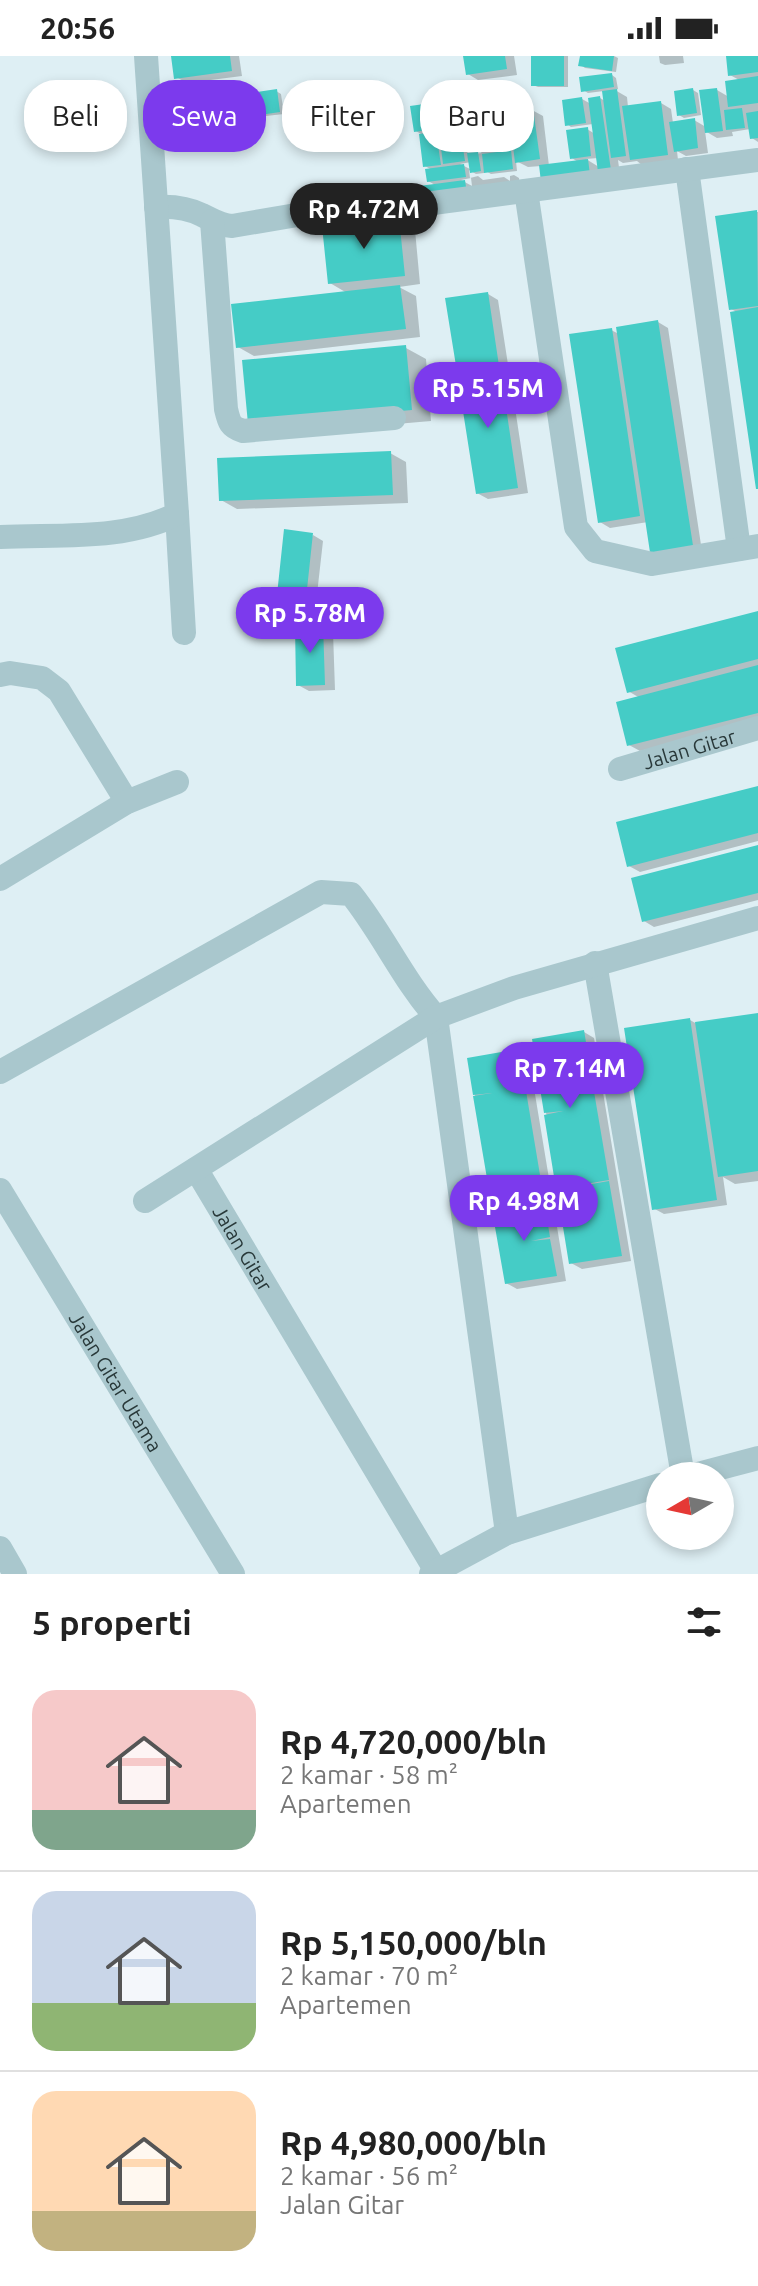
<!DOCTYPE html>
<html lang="id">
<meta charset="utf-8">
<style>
body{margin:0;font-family:Ubuntu,sans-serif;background:#f6f6f6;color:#222;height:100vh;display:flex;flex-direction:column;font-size:30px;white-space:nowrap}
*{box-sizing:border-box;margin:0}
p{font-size:26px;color:#767676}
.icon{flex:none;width:44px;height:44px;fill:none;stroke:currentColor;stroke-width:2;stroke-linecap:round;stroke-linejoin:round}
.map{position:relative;height:1518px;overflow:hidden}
.sheet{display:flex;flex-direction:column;background:#fff;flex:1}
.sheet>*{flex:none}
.hud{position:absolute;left:24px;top:24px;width:710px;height:72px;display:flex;gap:16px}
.needle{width:52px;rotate:261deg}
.fabs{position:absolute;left:646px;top:1406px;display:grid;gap:16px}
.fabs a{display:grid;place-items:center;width:88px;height:88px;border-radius:50%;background:#fff;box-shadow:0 4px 12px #0003;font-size:40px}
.price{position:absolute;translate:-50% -68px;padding:0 18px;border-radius:28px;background:#7c3aed;color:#fff;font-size:26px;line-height:52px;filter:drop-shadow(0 2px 4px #0008)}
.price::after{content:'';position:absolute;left:50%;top:48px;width:24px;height:18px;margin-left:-12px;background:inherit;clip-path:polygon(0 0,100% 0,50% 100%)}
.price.current{background:#222;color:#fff}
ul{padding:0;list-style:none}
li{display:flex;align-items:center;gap:24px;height:200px;padding:0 32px}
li+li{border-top:2px solid #e0e0e0}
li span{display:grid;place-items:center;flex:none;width:224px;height:160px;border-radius:24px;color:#555}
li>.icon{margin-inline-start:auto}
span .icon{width:96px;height:96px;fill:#fffc;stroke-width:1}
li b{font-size:34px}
h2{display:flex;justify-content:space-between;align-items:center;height:96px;padding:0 32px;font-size:34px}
.pill{padding:0 28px;border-radius:32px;background:#fff;box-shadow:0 4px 12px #0003;font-size:28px;line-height:72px}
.pill.current{background:#7c3aed;color:#fff}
.status{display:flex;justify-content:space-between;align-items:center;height:56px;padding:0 40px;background:#fff;direction:ltr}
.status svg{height:22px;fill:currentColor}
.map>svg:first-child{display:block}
</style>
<div class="status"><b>20:56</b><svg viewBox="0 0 49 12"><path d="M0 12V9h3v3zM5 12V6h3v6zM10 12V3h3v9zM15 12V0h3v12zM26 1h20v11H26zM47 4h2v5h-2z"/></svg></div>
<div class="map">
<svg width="758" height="1518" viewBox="0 0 758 1518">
<rect width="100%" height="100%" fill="#deeff4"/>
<path fill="#0003" fill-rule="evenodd" d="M173,0H239L242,20L187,27L176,21Z
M465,0H514L517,19L478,24L468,18Z
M533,0H568V31H538L533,29Z
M582,0H614L618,2L616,16L585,12L581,9Z
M659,0H683L684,7L665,9L660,7Z
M728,0H758V86L752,82L750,73L732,76L733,80L717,82L705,75L708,97L686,100L677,95L678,104L642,109L637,105L623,107L618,104L620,119L600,124L541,110L528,111L516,105L517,115L491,118L484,114V117L476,118L469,114L470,122L478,120L483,124L504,121L510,125V120L514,119L519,122L520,133L437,130L428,125L432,114L425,110L421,78L416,75L452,46L463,52L464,60L502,54L511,59L532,54L543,60L549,110L578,106L572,102L587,73L595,78L593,68L571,71L567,68L582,43L591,48L600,42L605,45L604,35L588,37L583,34L612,19L616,22L618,33L615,34L627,41L628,51L661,47L671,53L673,67L694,64L706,71L717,34L729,41L741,25L730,19ZM470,75L472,91L482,97L468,99L464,76ZM598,102L599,111L586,103ZM471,106L472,114L460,108ZM471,122L472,130L461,124Z
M693,34L698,37L701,59L684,62L679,59Z
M276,35L281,38L284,58L266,60L262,58Z
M757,156H758V430L737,256L731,253Z
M399,165L415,174L420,228L399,231L416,240L420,281L254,300L238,291L347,237L330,227Z
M488,238L498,244L509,315L504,316L510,319L528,437L488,443L477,437L448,244Z
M658,266L668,272L703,502L648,466L610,472L600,466L611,274L619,278Z
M406,292L426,303L431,365L270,379Z
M390,397L406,406L408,447L237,453L221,444Z
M313,479L323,485L315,556L288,553L278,547Z
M758,557V665L640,695L629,689L640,642L628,635Z
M323,570L333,576L335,634L309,635L298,629Z
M758,732V785L640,816L629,810Z
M758,791V844L654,871L644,865Z
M758,959V1125L735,1128L723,1121L727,1149L664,1158L653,1152L690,964L697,968Z
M584,976L594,982L631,1205L582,1213L571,1207L534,984Z
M519,996L529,1002L566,1225L517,1233L506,1227L469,1004Z"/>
<path fill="#45ccc6" d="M171,0H230L232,15L174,23Z
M463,0H505L507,13L466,19Z
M531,0H564V30H531Z
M580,0H614L612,15L578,10Z
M726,0H758V16L728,20Z
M612,17L614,31L581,36L579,21Z
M758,20V47L728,51L725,25Z
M693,32L697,57L677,60L674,35Z
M717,32L723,75L705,77L699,34Z
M277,33L280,56L260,59L257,36Z
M617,33L626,100L611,102L602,35Z
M600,40L611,114L598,116L588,42Z
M582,41L586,67L565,70L562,44Z
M453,44L456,70L414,76L410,50Z
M661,45L668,99L630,104L622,50Z
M502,52L507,88L470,93L465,58Z
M533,52L540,103L515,107L509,55Z
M742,52L745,72L726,74L724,54Z
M758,55V82L750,83L746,57Z
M695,62L698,92L674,96L669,66Z
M588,71L591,100L570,103L566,74Z
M460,73L465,105L443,108L439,76Z
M436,76L441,109L423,111L419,78Z
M511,94L513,113L484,117L482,98Z
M478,96L481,115L470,117L467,97Z
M588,103L590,119L541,126L539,109Z
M464,108L466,121L427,126L425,113Z
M465,124L467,138L421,144L419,130Z
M757,154L758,250L729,254L715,160Z
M399,162L405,220L328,228L322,170Z
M400,229L406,273L236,292L231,248Z
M488,236L499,310L457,316L445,242Z
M758,251V433H756L730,256Z
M658,264L694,496L651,503L616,271Z
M612,272L640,460L598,467L569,278Z
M406,289L412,354L248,368L242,304Z
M500,311L518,432L476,438L457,317Z
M391,395L393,439L219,445L217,402Z
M284,473L313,477L305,552L276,548Z
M758,555V603L627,637L615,592Z
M323,568L325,629L296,630L295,569Z
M758,609V657L627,690L616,646Z
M758,730V777L627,811L616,766Z
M758,789V837L642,866L631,822Z
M758,957V1115L718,1121L695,966Z
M690,962L717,1144L652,1154L624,972Z
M584,974L590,1011L571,1014L590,1012L609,1124L556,1133L544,1059L563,1055L544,1057L532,983Z
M519,993L544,1143L492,1152L473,1040L492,1037L473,1039L467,1002Z
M609,1125L622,1200L569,1208L557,1134Z
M544,1145L550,1181L531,1185L550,1183L557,1220L505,1228L492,1154Z"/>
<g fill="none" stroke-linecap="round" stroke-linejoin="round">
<g stroke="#a9c7cd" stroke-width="24">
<path d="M687,113L739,493"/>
<path d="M526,135L576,471L595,495L652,508L758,490"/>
<path d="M433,147L758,104"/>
<path d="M156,151C172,150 188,152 202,159C213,164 219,169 232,170L391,143"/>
<path d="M212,165L226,353C229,366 230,371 243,375L394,362"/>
<path d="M177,458L184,577"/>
<path d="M0,481C59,478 124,485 177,458L146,0"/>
<path d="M0,619L10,617L42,622L59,635L127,746"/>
<path id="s1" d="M620,713L758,672"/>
<path d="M0,823L127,746L177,726"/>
<path d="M595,907L683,1420"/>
<path d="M0,1016L321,836L351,838C383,878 403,924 436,961L507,1477"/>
<path id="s2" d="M196,1113L436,1515"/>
<path id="s3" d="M0,1134L233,1518"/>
<path d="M145,1145L436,961L514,932L758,862"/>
<path d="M690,1420L758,1402"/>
<path d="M0,1492L15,1518"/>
<path d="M431,1518L507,1477L660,1429"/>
</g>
</g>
<g text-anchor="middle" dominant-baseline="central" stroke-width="7" stroke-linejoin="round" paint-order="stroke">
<g font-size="20" fill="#29393a" stroke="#ebf7fb">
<text stroke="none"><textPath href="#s1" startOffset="72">Jalan Gitar</textPath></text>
<text stroke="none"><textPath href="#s2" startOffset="92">Jalan Gitar</textPath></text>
<text stroke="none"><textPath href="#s3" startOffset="224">Jalan Gitar Utama</textPath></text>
</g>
</g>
</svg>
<div class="fabs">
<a><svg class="needle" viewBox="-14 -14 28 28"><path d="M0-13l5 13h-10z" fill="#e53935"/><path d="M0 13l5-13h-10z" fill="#767676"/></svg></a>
</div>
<b class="price current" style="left:364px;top:195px">Rp 4.72M</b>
<b class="price" style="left:488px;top:374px">Rp 5.15M</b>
<b class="price" style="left:310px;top:599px">Rp 5.78M</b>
<b class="price" style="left:570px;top:1054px">Rp 7.14M</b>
<b class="price" style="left:524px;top:1187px">Rp 4.98M</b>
<div class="hud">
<a class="pill">Beli</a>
<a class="pill current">Sewa</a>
<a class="pill">Filter</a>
<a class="pill">Baru</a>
</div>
</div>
<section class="sheet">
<h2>5 properti<svg class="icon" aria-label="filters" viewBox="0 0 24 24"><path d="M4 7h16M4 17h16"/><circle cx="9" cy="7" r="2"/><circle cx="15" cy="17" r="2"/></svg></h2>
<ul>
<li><span style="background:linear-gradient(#f6c9c9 75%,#7fa58c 0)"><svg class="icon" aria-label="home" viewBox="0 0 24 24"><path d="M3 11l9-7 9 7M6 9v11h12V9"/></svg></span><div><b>Rp 4,720,000/bln</b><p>2 kamar · 58 m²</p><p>Apartemen</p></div></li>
<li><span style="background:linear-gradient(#c9d6e8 70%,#8fb573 0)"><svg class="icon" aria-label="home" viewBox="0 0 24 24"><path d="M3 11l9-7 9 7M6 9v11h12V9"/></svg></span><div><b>Rp 5,150,000/bln</b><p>2 kamar · 70 m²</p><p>Apartemen</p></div></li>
<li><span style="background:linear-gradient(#ffd9b3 75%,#c2b280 0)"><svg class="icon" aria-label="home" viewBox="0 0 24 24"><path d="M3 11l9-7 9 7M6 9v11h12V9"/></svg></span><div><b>Rp 4,980,000/bln</b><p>2 kamar · 56 m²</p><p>Jalan Gitar</p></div></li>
</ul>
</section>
